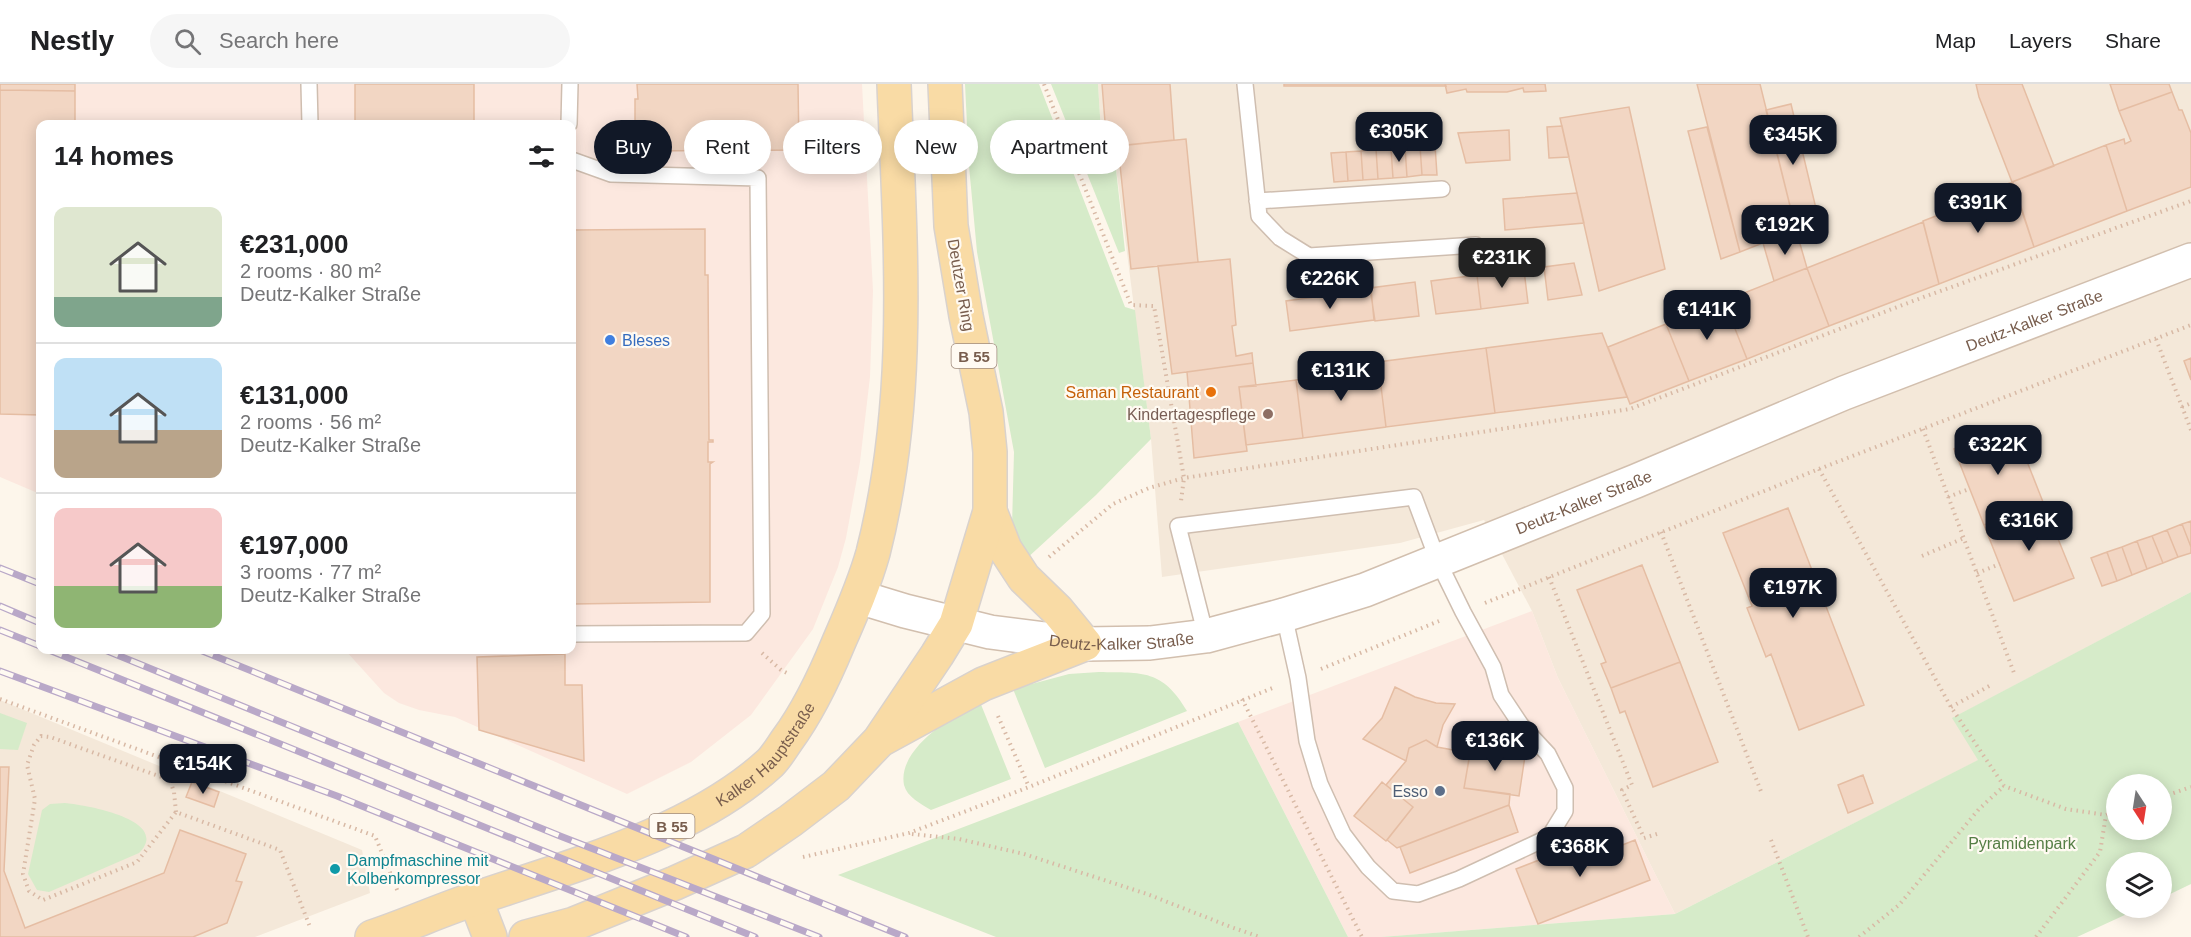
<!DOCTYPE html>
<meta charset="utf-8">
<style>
body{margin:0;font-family:Helvetica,sans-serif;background:#f6f6f6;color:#202124;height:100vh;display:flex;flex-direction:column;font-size:22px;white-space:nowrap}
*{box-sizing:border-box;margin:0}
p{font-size:20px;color:#757577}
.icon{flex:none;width:33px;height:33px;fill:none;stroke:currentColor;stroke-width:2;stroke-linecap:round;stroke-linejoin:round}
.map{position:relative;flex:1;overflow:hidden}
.drawer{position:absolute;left:36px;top:36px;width:540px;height:534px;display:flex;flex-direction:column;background:#fff;border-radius:12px;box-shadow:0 3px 15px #0003}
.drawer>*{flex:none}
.top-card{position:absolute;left:594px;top:36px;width:570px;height:54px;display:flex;gap:12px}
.needle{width:39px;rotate:168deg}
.fabs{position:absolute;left:2106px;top:690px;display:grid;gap:12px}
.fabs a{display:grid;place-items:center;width:66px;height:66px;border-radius:50%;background:#fff;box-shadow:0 3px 15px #0003;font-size:30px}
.price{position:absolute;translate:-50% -51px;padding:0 14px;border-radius:12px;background:#111827;color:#fff;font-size:20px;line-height:39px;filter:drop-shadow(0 2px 3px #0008)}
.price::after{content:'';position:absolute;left:50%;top:36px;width:18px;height:14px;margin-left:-9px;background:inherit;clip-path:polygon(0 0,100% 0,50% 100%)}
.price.active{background:#222;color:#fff}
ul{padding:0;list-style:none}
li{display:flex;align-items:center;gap:18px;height:150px;padding:0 18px}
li+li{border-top:2px solid #e0e0e0}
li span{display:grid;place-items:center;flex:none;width:168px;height:120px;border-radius:12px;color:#555}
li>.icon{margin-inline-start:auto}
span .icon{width:72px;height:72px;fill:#fffc;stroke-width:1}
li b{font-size:26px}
h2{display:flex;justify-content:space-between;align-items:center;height:72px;padding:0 18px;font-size:26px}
.pill{padding:0 21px;border-radius:27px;background:#fff;box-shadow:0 3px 15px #0003;font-size:21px;line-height:54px}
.pill.active{background:#111827;color:#fff}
header{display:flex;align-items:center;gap:36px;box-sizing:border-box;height:84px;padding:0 30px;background:#fff;border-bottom:2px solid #e0e0e0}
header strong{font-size:28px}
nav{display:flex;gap:33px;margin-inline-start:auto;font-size:21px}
.search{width:420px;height:54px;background:#f6f6f6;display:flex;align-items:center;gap:15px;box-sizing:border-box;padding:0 21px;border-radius:33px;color:#757577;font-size:22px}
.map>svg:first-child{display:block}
</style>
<header>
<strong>Nestly</strong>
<div class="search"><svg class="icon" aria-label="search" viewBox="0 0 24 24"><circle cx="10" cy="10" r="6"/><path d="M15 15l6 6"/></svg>Search here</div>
<nav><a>Map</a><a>Layers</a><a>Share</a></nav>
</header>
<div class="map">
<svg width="2191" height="853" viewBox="0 0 2191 853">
<rect width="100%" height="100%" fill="#fdf6eb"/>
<path fill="#f4e8d9" d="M1098,0H2191V508L1953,634L1979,676L1675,830L1558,594L1532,527L1484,436L1400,459L1162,493L1151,355L1114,68L1102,64Z
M0,616L362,766L370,809L255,853H0Z"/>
<path fill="#fce8df" d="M0,0H862L873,207L870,293L860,378L846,454L838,483L813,545L751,631L691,678L627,710L455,633L419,626L399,619L384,609L345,566H572V40H40V410L0,393Z
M1532,527L1558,594L1675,830L1381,853H1348L1238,638Z"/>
<path fill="#d6ebc9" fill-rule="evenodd" d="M965,0H1039L1125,223L1135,226L1151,355L1096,411L1025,476L1012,442L1014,368L977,168L969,82Z
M1051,0H1098L1102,64L1114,67L1125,167L1119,169Z
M2191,508V800L2162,814V778H2116V824H2140L2077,853H1381L1675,830L1978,676L1952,634ZM2116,700H2162V746H2116Z
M1099,588C1143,589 1162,585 1187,627L1045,684L1013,605L1069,590Z
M980,618L1011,695L931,726C921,720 907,713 904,701C897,665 953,631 980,618Z
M0,629L27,639L18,666L0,665Z
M1238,638L1348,853H996L838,791Z
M65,719C86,721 172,736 139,769L49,808L37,806L28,790L42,726L50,720Z"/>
<path fill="#f2d6c3" stroke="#e5bda3" stroke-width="1.5" d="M0,0H75V7L0,6Z
M355,0H474V40H355Z
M637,0H798L799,66L635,67V15H638Z
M1102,0H1170L1174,56L1107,63Z
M1284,0H1445L1446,2H1284Z
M1445,0H1545L1546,7L1524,8L1523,4L1507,8H1467L1466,5L1447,9Z
M1697,0H1760L1796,146L1740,168Z
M1976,0H2022L2054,82L2012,98L1979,13Z
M2110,0H2169L2172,8L2119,27Z
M0,6L75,7V40H40V331L0,330Z
M2172,8L2179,26H2182L2191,49V103L2127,127L2106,61L2124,55L2125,60L2131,57L2119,27Z
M1791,20L1819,137L1796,146L1766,26Z
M1629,23L1665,185L1599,207L1560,34Z
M1562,42L1569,73L1549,74L1547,43Z
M1707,43L1740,168L1721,175L1688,47Z
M1509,46L1510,76L1466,79L1458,49Z
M1186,55L1198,178L1131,185L1118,62Z
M1435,61L1437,91H1422L1420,62Z
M2106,61L2127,127L2034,163L2012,98Z
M1420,62L1422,91L1407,93L1405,63Z
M1405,63L1407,93L1393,94L1391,65Z
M1376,65H1391L1393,94L1378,95Z
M1376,65L1378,95L1363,96L1361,67Z
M1361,67L1363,96L1348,97L1346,68Z
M1346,68L1348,97L1334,98L1331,69Z
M2013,98L2034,163L1939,200L1923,137L2003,106L2001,102Z
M1577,109L1584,139L1505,146L1503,115Z
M1923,138L1939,200L1829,242L1807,184Z
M705,145V191H708L709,356H713V358H708V378H713L710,380V518L572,520V525V146Z
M1796,146L1807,184L1774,197L1763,159Z
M1230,175L1236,241L1232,242L1236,272L1252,269L1253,279L1172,290L1158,182Z
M1574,179L1582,211L1548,216L1544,183Z
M1807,184L1829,242L1747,275L1724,217Z
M1524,186L1528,219L1481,225L1477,191Z
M1477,191L1481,225L1436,230L1431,197Z
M1415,198L1419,232L1375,237L1370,204Z
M1371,205L1374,236L1290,247L1286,217Z
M1724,217L1747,275L1689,297L1666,240Z
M1666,240L1689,297L1630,320L1608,263Z
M1602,249L1627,313L1495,329L1486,264Z
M1486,264L1495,329L1386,343L1378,278Z
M2191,274V296L2184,277Z
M1378,278L1386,343L1303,354L1296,296L1318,293L1317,286L1337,283L1338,291L1361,288L1360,280Z
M1253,279L1256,302L1239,303L1247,367L1194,374L1187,288Z
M1296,296L1303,354L1246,361L1239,303Z
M2013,342L2043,418L1984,441L1954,365Z
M2043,418L2074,494L2014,517L1984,441Z
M1788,424L1864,621L1799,646L1771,570L1766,573L1747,524L1752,522L1723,449Z
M2191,437V463L2182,440Z
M2182,440L2191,463V469L2178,473L2167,446Z
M2167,446L2178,473L2163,479L2152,452Z
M2152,452L2163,479L2147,485L2137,457Z
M2137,457L2147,485L2132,491L2122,463Z
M2122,463L2132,491L2117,497L2107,468Z
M2107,468L2117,497L2102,502L2091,474Z
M1642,481L1680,578L1611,604L1601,580L1606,578L1577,506Z
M565,570V601H582L584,677L479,646L477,573Z
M1680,578L1718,678L1653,703L1625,627L1620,629L1611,604Z
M1395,603L1415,613L1436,619L1455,620L1443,641L1437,663L1426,656L1409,664L1406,677L1363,655L1382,634Z
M1426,656L1437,663L1470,669L1464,704L1510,710L1509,721L1397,764L1387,756L1413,723L1386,701L1406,677L1409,664Z
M1471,664L1525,672L1519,712L1464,704Z
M0,683H9L4,787L25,844L164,789L180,746L246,770L236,797L242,798L227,839L193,853H0Z
M1863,691L1873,719L1848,729L1838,701Z
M192,698L219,708L214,723L186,713Z
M1382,698L1413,723L1386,757L1354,732Z
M1509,721L1518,748L1410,789L1400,763Z
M1596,754L1602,769L1635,756L1650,796L1538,840L1516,785Z"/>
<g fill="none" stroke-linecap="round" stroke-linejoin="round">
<defs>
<path id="lane" d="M309,0L310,40
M1245,0L1259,132L1280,154L1309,172L1476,161
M569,40L570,0
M572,76L611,90L758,94L762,530L746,549L572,550
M1257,117L1442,105
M1206,552L1178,442L1414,413L1438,477L1463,528L1493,583L1501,611L1521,641L1548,670L1565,704V727L1549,753L1459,795L1418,810L1393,807L1368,783L1343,750L1320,700L1307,657L1298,594L1284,531"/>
<g id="secondary">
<path id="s1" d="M859,513L905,527L990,548L1085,560L1150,559L1206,552L1284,531L1365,506L1636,397L1844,309L2191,176"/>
</g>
<g id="primary">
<path d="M884,654L983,600L1085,560L1057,526L1024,494L1005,465L990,427"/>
<path d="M475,814L490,853"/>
<path id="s2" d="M372,853C408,841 443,825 480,813C575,781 695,748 770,679C777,672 782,663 787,656C809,626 824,594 838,560C851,530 864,501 873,469C913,312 900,160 894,0"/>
<path d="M526,853L574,840L675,799L746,767L790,737L836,702L879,657L937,571L956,540L990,427V368L986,328L966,232L951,142L945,0"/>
</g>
</defs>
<use href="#lane" stroke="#cfbeb0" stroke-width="18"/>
<use href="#secondary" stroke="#d2bfae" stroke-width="36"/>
<use href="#primary" stroke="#d9d2cd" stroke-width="36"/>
<path stroke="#d8b9a5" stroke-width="4" stroke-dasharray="1.5 4.5" stroke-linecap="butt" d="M1044,0L1131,221L1154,222L1184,394L1181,417
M2156,255L2191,346
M2182,323L2191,319
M1923,345L2014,589
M1819,385L1951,623L2004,702L2066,725L2106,731L2116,727
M1948,413L1969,405
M1661,448L1762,710
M1922,472L1964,454
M1049,473L1113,420L1149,404L1184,394L1630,325L1921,214L2191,117
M1977,489L2000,480
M1549,493L1632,701L1622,706L1644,754L1657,750
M1485,519L1819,385L2191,241
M762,569L781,586L789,590
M1321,585L1439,537
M0,615L375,752L398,808
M1242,615L1362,853
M1951,623L1993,600
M998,632L1029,703
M2162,713L2191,703
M176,728L174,708L170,696L50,653L41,652L34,661L27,681L35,715L23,790L29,807L43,816L137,778L176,728L280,766L310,843
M912,750L959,755L1024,770L1147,810L1231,843L1260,853
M1771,756L1808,853
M803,773L909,749L1029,703L1275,603
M1859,853L1899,821L1979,725L2004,702
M2036,853L2100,768L2106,731"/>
<use href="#lane" stroke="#fff" stroke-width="15"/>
<use href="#secondary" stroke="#fff" stroke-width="33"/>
<use href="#primary" stroke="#f9dba5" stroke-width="33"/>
<defs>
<path id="rail" d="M0,484L40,500
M0,522L40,539
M0,546L40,562
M49,566L755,853
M105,566L560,752L819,853
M200,566L905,853
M0,587L337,712L686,853"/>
</defs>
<use href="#rail" stroke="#b9a8c8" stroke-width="7"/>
<use href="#rail" stroke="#fffaf2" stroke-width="4.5" stroke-dasharray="14" stroke-linecap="butt"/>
</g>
<circle fill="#3f7fe0" stroke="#fffaf2" stroke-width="2" cx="610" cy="256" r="6"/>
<circle fill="#e8710a" stroke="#fffaf2" stroke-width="2" cx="1211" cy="308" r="6"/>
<circle fill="#8d6e63" stroke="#fffaf2" stroke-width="2" cx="1268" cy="330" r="6"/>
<circle fill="#5c6f8a" stroke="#fffaf2" stroke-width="2" cx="1440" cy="707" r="6"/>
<circle fill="#0f9aa8" stroke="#fffaf2" stroke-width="2" cx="335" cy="785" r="6"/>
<g text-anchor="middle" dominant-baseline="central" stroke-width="4.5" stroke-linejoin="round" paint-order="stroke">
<g fill="#fffaf2" stroke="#a08c7e" stroke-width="1.5">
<rect x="951.5" y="260" width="45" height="24" rx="4.5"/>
<rect x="649.5" y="730" width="45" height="24" rx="4.5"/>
</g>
<g font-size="15" font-weight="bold" fill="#785d4d">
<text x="974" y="272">B 55</text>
<text x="672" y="742">B 55</text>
</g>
<g font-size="16" fill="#785d4d" stroke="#fffaf2">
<text transform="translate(961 201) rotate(80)">Deutzer Ring</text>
<text stroke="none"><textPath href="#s1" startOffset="1240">Deutz-Kalker Straße</textPath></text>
<text stroke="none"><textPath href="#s1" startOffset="754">Deutz-Kalker Straße</textPath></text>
<text stroke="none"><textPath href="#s1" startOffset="268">Deutz-Kalker Straße</textPath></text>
<text stroke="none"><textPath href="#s2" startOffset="440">Kalker Hauptstraße</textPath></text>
</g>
<g font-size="16" fill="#366cbe" stroke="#fffaf2" text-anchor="start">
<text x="622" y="256">Bleses</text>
</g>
<g font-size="16" fill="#c56008" stroke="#fffaf2" text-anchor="end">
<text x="1199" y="308">Saman Restaurant</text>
</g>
<g font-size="16" fill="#785e54" stroke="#fffaf2" text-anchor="end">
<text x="1256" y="330">Kindertagespflege</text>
</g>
<g font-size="16" fill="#4e5e75" stroke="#fffaf2" text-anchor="end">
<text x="1428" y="707">Esso</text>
</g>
<g font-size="16" fill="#557e45" stroke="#fffaf2">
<text x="2022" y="759">Pyramidenpark</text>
</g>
<g font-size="16" fill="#0d838f" stroke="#fffaf2" text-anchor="start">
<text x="347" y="776">Dampfmaschine mit<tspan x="347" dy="18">Kolbenkompressor</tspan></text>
</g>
</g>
</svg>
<div class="fabs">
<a><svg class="needle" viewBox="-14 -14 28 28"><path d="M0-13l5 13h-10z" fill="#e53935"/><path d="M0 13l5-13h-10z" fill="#757577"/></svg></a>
<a><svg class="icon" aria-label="layers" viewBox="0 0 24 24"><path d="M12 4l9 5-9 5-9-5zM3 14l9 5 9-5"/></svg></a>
</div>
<b class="price" style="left:1399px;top:79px">€305K</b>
<b class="price" style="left:1793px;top:82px">€345K</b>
<b class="price" style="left:1978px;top:150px">€391K</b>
<b class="price" style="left:1785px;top:172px">€192K</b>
<b class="price active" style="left:1502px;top:205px">€231K</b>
<b class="price" style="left:1330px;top:226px">€226K</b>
<b class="price" style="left:1707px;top:257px">€141K</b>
<b class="price" style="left:1341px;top:318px">€131K</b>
<b class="price" style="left:1998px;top:392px">€322K</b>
<b class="price" style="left:2029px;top:468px">€316K</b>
<b class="price" style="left:1793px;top:535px">€197K</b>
<b class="price" style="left:1495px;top:688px">€136K</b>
<b class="price" style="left:203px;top:711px">€154K</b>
<b class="price" style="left:1580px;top:794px">€368K</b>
<div class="top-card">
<a class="pill active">Buy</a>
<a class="pill">Rent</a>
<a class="pill">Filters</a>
<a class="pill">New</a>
<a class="pill">Apartment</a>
</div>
<section class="drawer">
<h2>14 homes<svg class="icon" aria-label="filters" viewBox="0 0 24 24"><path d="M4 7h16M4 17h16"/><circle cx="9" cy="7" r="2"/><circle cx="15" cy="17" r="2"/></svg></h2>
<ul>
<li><span style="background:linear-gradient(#dfe7d0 75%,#7fa58c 0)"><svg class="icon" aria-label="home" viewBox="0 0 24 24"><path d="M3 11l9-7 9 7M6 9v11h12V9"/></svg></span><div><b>€231,000</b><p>2 rooms · 80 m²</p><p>Deutz-Kalker Straße</p></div></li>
<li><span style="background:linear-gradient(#bfe0f5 60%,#b9a48a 0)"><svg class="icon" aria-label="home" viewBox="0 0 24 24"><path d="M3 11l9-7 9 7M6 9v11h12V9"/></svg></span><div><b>€131,000</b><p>2 rooms · 56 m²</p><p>Deutz-Kalker Straße</p></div></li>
<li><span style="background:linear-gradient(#f6c9c9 65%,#8fb573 0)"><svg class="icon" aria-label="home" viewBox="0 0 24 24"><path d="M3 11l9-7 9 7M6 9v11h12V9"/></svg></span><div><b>€197,000</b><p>3 rooms · 77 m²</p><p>Deutz-Kalker Straße</p></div></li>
</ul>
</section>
</div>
